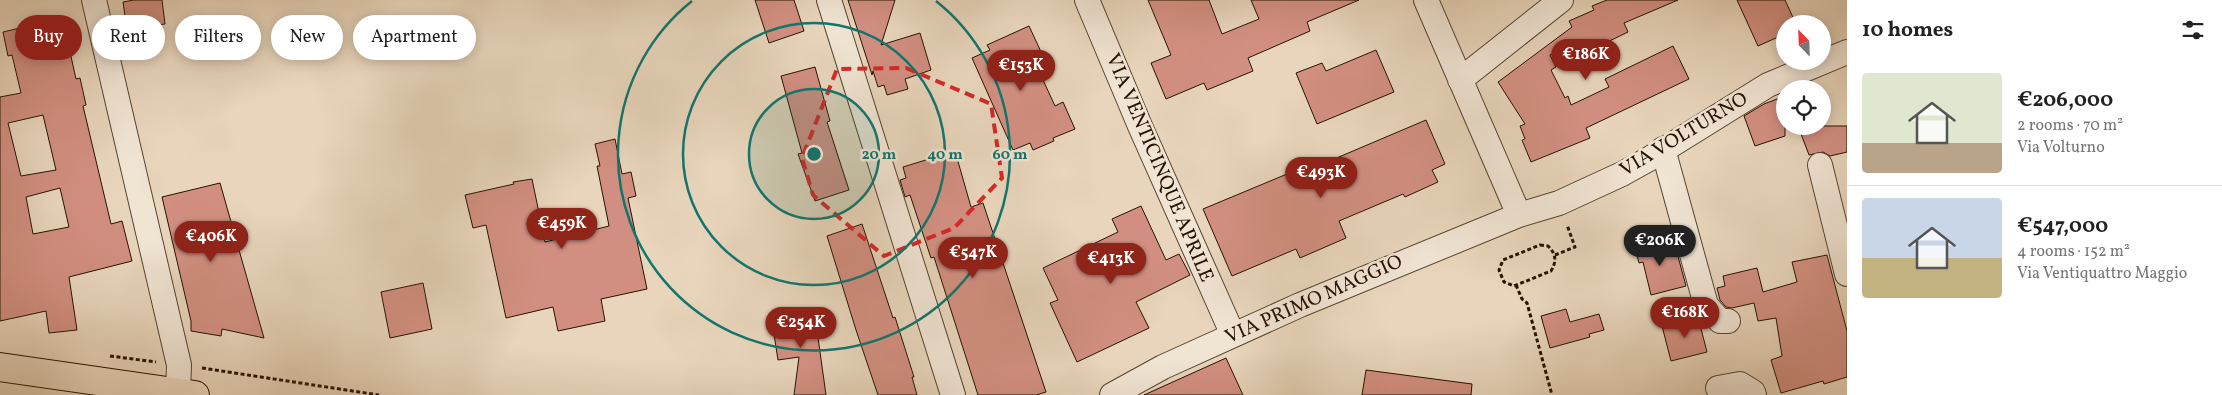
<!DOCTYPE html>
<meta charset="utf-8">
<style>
body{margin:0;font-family:Vollkorn,serif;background:#f2f2f2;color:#222;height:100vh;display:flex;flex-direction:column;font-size:19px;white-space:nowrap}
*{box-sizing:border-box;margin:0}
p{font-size:16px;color:#767676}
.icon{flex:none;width:28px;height:28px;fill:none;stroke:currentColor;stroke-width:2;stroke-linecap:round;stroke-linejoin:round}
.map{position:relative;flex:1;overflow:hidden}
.drawer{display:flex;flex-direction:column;background:#fff;width:375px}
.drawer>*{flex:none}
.guide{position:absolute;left:15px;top:15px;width:475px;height:45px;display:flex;gap:10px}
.needle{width:32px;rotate:337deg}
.controls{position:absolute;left:1776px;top:15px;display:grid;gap:10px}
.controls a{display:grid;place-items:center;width:55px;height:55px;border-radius:50%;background:#fff;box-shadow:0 2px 12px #0003;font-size:25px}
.price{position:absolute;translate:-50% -42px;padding:0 11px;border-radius:18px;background:#8f2418;color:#fff;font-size:16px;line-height:32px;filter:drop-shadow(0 1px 2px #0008)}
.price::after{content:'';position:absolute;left:50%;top:30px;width:15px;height:11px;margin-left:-8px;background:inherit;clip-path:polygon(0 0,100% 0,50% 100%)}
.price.selected{background:#222;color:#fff}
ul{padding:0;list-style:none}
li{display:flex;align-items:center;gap:15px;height:125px;padding:0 15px}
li+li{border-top:1px solid #e0e0e0}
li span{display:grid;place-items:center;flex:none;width:140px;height:100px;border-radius:5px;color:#555}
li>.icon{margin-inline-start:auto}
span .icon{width:60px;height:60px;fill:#fffc;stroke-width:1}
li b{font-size:21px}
h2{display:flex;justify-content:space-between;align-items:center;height:60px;padding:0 15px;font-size:21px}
.tag{padding:0 18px;border-radius:22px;background:#fff;box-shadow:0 2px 12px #0003;font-size:18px;line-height:45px}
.tag.selected{background:#8f2418;color:#fff}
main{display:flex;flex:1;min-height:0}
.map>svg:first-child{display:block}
</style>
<main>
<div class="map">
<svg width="1847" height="395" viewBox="0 0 1847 395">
<rect width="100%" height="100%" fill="#e8d5bb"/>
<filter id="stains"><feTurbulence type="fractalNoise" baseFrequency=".004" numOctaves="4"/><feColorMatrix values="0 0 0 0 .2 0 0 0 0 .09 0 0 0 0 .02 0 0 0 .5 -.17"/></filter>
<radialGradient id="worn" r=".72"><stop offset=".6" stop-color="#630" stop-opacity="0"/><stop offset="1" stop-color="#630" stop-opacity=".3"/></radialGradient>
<path fill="#d28f81" stroke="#251301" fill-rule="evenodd" d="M134,0H162L165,24L150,26L151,32L128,36L123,2Z
M755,0H794L804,31L769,43Z
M848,0H895L881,45L920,33L931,70L905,79L908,89L887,95L884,85L878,87L873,71L872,75Z
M1148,0H1209L1222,34L1259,19L1251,0H1359L1307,22L1310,31L1248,58L1253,71L1207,90L1204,83L1166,99L1151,63L1171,55Z
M1607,0H1678L1624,23L1628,32L1589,51L1584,40L1550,55L1556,67L1551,70L1565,98L1568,96L1571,105L1609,87L1605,79L1673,46L1689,79L1586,128L1590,138L1531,162L1522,140L1525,139L1520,126L1525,124L1498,82L1572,27L1569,21L1594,10L1592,6Z
M1737,0H1785L1796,24H1785V34L1758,46Z
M67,17L72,42L68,43L76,79L80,78L86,105L83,106L111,224L122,221L132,261L69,277L77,330L49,333L46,311L0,321V97L21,93L12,55L8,56L3,32ZM43,115L56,170L21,176L8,123ZM60,188L69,227L33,234L26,197Z
M1029,26L1042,54L1033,58L1055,106L1063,102L1075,129L1053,138L1054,141L1033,150L1030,143L1013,150L972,58L990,50L987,45Z
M1376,50L1394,92L1317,124L1296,73L1322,63L1326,71Z
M815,67L830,121L827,122L849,190L815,201L798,154L802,153L781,76Z
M1785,96V136L1755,146L1744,116L1764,104Z
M1426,120L1445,164L1432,170L1438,182L1405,197L1403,194L1339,221L1346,238L1300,258L1296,249L1232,276L1203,209L1311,164L1313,168Z
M1798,126H1847V152L1830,156L1823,152L1809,155Z
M615,139L622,174L631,172L636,196L628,198L647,289L601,299L605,321L558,331L553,307L506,318L486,225L473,228L465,195L514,184L513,182L532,179L545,242L609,226L597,166H600L595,144Z
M955,151L971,207L983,203L1046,392L1036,395H978L934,257L931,258L910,195L905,197L900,180L906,178L903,167Z
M220,183L264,338L222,329L221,336L191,331V321L162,197Z
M1141,206L1166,260L1179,254L1190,275L1136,302L1149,328L1077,362L1050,303L1058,300L1043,268L1118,232L1112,219Z
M862,224L893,318L895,317L914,377H912L917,395H878L856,330L827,236Z
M1656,239L1660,253L1676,249L1686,286L1651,295L1643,262L1639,263L1634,245Z
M1827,255L1847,331V377L1824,384L1823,381L1781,393L1771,360L1782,356L1776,318L1758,321L1754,303L1732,308L1726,307L1720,300L1717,288L1725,286L1723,276L1757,268L1763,292L1797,282L1792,262Z
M423,283L432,329L390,338L381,292Z
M814,309L826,395H794L799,357L778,360L771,315Z
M1566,309L1570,322L1599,314L1604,330L1589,334L1590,337L1550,348L1541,316Z
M1698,317L1707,352L1671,361L1662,326Z
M1226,358L1243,395H1144Z
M1366,370L1472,384L1471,395H1362Z"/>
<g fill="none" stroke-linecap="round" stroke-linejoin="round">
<defs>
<path id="minor" d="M94,0L179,365L178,393
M829,0L953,395
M1087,0L1140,126L1233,335
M1426,0L1519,215
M1460,80L1561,0
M1663,149L1706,305L1720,321H1728
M1820,165L1847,274
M1718,388L1740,384L1753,392L1754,395
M1112,395L1163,367L1300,305L1519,215L1559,203L1622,174L1649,159L1768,85L1847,52"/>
<path id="major" d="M0,367L195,395"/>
</defs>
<use href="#minor" stroke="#564430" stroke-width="26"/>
<use href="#major" stroke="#251301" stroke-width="30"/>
<path stroke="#251301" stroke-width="3" stroke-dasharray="4 2.5" stroke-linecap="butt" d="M1540,245L1548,246C1556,254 1557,261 1551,271L1514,286L1504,282L1499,270L1503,260Z
M1555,255L1575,247L1567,225
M1516,285L1522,299L1527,303L1552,395
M110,356L156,362
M202,368L379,395"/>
<use href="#minor" stroke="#f0e4d3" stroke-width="24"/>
<use href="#major" stroke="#e8d5bb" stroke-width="28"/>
</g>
<path fill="none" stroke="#d62828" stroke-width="4" stroke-dasharray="10 6" stroke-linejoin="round" d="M906,68L991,104L1002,178L954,228L884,256L813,195L802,158L837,69Z"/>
<circle cx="814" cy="154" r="65" fill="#0f766e" fill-opacity=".12"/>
<g fill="none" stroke="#0f766e" stroke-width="2.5">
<circle cx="814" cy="154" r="65"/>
<circle cx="814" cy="154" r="131"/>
<path d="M936 1A196 196 0 1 1 692 1"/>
</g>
<g text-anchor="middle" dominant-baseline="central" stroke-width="5" stroke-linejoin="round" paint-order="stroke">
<g font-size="20" fill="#251301" stroke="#f0e4d3">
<text transform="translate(1684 135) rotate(-31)">VIA VOLTURNO</text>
<text transform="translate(1159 168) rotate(67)">VIA VENTICINQUE APRILE</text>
<text transform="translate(1314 300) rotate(-24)">VIA PRIMO MAGGIO</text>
</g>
</g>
<circle cx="814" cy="154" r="8" fill="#0f766e" stroke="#f0e4d3" stroke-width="2.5"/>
<g font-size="15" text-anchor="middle" font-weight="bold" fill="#0f766e" stroke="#f0e4d3" stroke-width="5" stroke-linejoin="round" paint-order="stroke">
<text x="879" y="159">20 m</text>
<text x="945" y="159">40 m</text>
<text x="1010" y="159">60 m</text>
</g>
<rect width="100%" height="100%" filter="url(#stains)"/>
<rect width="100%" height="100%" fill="url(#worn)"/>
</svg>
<div class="controls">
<a><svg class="needle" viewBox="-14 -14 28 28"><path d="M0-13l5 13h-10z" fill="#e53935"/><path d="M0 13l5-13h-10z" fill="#767676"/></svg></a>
<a><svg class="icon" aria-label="locate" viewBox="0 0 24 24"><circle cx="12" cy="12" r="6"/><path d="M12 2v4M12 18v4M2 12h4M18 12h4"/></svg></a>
</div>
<b class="price" style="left:1586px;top:81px">€186K</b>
<b class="price" style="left:1021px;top:92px">€153K</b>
<b class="price" style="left:1321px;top:199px">€493K</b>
<b class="price" style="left:562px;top:250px">€459K</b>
<b class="price" style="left:211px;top:263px">€406K</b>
<b class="price selected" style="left:1660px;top:267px">€206K</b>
<b class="price" style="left:973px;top:279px">€547K</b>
<b class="price" style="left:1111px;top:285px">€413K</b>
<b class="price" style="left:1685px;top:339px">€168K</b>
<b class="price" style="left:801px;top:349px">€254K</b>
<div class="guide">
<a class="tag selected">Buy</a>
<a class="tag">Rent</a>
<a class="tag">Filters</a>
<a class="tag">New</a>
<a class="tag">Apartment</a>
</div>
</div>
<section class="drawer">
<h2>10 homes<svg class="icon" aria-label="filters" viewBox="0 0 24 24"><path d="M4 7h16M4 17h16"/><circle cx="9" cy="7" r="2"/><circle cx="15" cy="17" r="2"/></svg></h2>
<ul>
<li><span style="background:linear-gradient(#dfe7d0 70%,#b9a48a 0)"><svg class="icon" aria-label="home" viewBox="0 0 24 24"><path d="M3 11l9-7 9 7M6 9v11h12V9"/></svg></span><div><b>€206,000</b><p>2 rooms · 70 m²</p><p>Via Volturno</p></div></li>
<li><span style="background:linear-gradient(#c9d6e8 60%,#c2b280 0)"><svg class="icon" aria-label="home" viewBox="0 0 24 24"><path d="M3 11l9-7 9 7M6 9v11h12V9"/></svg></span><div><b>€547,000</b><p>4 rooms · 152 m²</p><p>Via Ventiquattro Maggio</p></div></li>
</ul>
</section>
</main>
